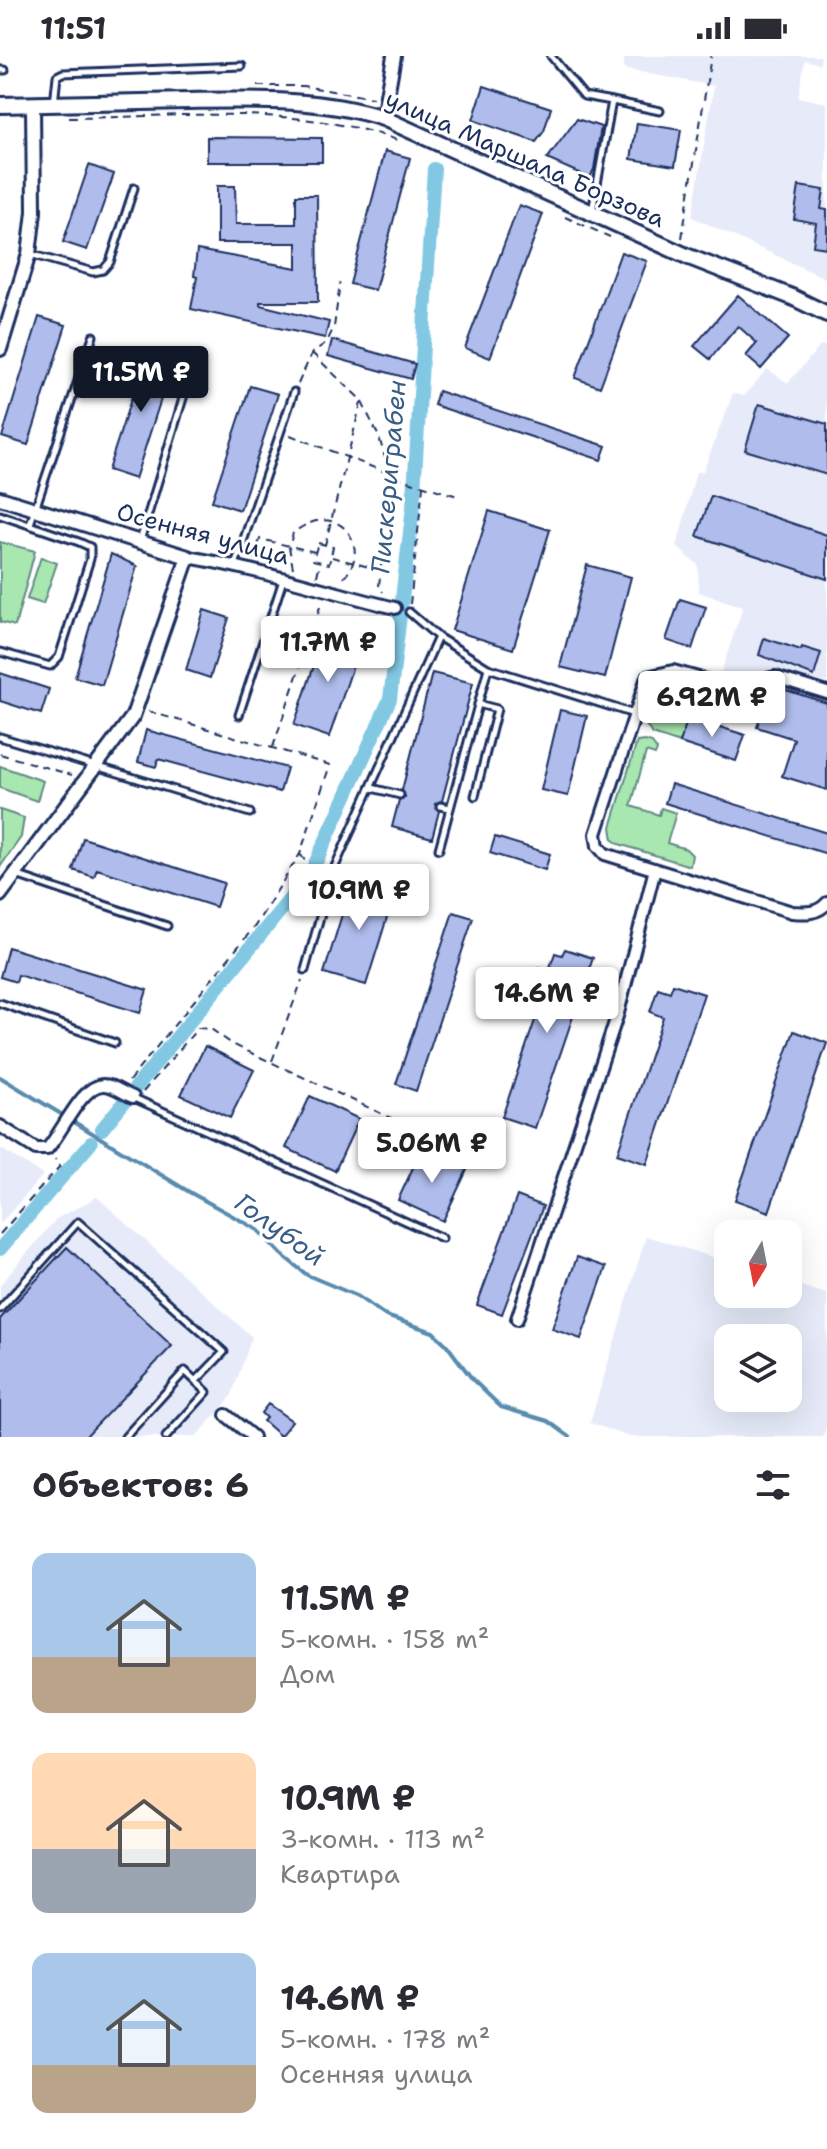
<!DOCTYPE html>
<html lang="ru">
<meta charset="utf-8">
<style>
body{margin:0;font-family:"Shantell Sans",sans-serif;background:#f7f7f7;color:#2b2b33;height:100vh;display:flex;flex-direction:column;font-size:30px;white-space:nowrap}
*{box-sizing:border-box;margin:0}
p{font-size:26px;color:#7c7c81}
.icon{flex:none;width:44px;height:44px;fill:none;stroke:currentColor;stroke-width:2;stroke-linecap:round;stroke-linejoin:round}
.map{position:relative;height:1381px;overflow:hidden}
.details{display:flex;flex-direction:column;background:#fff;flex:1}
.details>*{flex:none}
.needle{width:52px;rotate:190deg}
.fabs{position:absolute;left:714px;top:1164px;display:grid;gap:16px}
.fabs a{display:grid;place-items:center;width:88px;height:88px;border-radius:16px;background:#fff;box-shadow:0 8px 32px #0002;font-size:40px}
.price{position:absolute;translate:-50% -68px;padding:0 18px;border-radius:8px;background:#fff;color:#222;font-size:26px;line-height:52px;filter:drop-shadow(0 2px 4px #0008)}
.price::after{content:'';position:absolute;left:50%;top:48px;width:24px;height:18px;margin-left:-12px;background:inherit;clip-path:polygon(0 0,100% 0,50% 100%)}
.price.current{background:#111827;color:#fff}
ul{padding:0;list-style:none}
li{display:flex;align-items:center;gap:24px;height:200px;padding:0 32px}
li span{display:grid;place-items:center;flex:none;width:224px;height:160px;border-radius:16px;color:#555}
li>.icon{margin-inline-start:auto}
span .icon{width:96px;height:96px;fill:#fffc;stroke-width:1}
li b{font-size:34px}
h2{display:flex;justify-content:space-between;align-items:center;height:96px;padding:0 32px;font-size:34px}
.status{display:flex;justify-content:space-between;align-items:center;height:56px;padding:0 40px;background:#fff;direction:ltr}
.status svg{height:22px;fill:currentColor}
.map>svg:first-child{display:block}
</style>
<div class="status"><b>11:51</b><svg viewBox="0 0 49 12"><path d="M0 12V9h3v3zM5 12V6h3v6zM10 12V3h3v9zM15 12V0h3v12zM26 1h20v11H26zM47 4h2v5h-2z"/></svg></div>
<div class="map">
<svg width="827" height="1381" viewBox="0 0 827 1381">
<rect width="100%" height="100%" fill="#fff"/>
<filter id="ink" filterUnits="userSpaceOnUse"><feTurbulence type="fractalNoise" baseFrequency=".0125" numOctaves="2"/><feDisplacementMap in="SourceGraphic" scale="16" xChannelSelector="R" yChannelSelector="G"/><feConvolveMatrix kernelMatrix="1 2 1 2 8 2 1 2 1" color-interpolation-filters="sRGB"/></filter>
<g filter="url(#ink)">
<path fill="#e7ebf9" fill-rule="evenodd" d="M625,0H821L820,8L805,4L798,41L827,47V223L692,161L714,30L623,13Z
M821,289L827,291V627L777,617L733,625L719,622L743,551L699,536L698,509L677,491L696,416H703L733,337L744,340L767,313L788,327Z
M0,1092L43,1119L0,1168Z
M97,1141L252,1281L231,1341L196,1381H0V1229L56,1163Z
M646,1180L728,1206V1238H788V1226L827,1238V1370L823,1381H630L590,1367ZM728,1282H788V1342H728Z"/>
<path fill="#a8e7af" stroke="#628b86" stroke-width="2" d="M0,486L35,495L15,570L0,566Z
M41,501L57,507L43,548L27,543Z
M650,647L688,661L680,687L652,678L644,666Z
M645,685L652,687L657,694L655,699L646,696L631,750L659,759L661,752L676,757L667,787L686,793L692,799L690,810L619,788L613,784L611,771L637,686Z
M0,710L43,725L37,745L0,732Z
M0,754L24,762L21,781L0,811Z"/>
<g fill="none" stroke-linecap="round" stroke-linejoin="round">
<path stroke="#598bae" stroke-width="4" d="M0,1021L191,1137L258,1174L281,1198L307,1219L357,1240L386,1260L433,1276L446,1288L473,1324L501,1351L548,1365L570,1381"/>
<path stroke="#82c8e3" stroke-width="14" d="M102,1073L311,817L390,643L413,451L434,113
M0,1193L91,1087"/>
</g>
<path fill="#afbcec" stroke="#1b2f5e" stroke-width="2" d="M484,30L551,52L544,75L536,86L473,64Z
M577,63L601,71L594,113L590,122L547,103Z
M637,67L681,74L675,110L631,103Z
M207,81L322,82V106H207Z
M385,95L410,102L375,234L350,228Z
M89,109L114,118L87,194L63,186Z
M217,130H235L236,168H296V139H317L318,246H260V249L329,266L325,282L191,253L197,221L194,220L197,194L297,212V187H217Z
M799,130L824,134L821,153L827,154V192L813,190L816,167L794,163Z
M519,149L543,158L490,302L465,292Z
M621,196L647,205L600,331L575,322Z
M738,239L788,282L761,313L746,300L757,287L738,270L710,303L694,290Z
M39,261L66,269L28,389L2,381Z
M332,284L415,308L411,323L328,300Z
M147,294L174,303L135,423L108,414Z
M250,330L278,338L240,454L212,445Z
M438,335L606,390L601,404L434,349Z
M759,348L827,368V419L745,394Z
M711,440L827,479V523L697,480Z
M489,455L550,474L513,593L452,574Z
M111,498L137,510L102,629L75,621Z
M587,509L631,521L605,622L560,611Z
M680,543L706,551L692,593L666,584Z
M204,554L229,562L210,622L186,614Z
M326,574L361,586L329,681L294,669Z
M764,582L801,594L802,591L821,597L814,620L759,599Z
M0,617L49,633L41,658L0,645Z
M432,617L473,627L442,745L435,748L439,755L432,782L392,771L399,744L405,741L402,734Z
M773,630L827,647V734L782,720L794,683L757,671L770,631Z
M560,654L587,660L568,740L541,734Z
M688,661L745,679L736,705L680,687Z
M146,674L287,712L280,736L158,703L156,711L138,706Z
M671,728L827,777V798L665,747Z
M495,781L550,798L545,814L490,797Z
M83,782L224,827L216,851L97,813L94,821L73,814Z
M353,823L395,836L366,929L324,917Z
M453,856L473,862L416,1035L396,1028Z
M8,891L147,934L140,957L18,919L16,926L0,921Z
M565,893L593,902L535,1072L502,1061L545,935L532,931L538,911L549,914L555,897L562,899Z
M673,928L704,938L647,1108L617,1098L663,961L650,956L658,932L670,936Z
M794,975L827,987L769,1156L735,1144Z
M205,990L254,1014L230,1062L181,1039Z
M310,1040L359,1063L335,1115L286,1092Z
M422,1092L467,1114L443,1165L398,1144Z
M517,1140L543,1150L502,1258L477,1249Z
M67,1191L172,1290L85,1381H0V1263Z
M577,1201L606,1211L581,1283L552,1273Z
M268,1348L292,1365L280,1380L263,1365L266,1362L261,1357Z"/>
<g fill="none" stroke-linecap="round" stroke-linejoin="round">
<defs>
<path id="service" d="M551,0L584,40L612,45
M0,14H5
M54,48L57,20L63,17L242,10
M592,156L612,45L660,55
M30,198L93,216L103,214L110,206L134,132
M0,459L79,486L90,491V503L59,601L50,610L0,596
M30,468L93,280
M140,485L193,309
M235,509L294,336
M409,556L438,581
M239,659L283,524
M0,681L250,757
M372,732L400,739
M475,740L497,653L478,648
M440,750L450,752
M439,793L488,612
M16,819L167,870
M305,914L333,815L438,581L488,612L634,658
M0,947L115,987
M134,1042L442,1182
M0,1253L78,1166L224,1296L196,1325
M125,1381L185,1315L207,1336L166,1381"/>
<path id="minor" d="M188,501C258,513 326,535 395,552
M827,637L775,621L734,632L673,615L647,621L596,778L598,790L605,798L792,856C805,857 818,858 827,847
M0,1070L36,1093H47C62,1077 82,1028 104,1029C114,1029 124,1038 133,1041
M517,1263L618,957L655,813
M226,1359L253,1381"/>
<path id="tertiary" d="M383,62L394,0
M0,293L29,198L34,156L33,49
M0,442L188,501L133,660L0,839"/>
<path id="secondary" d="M0,49C63,48 126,46 189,45C254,44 321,42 383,62L689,201L792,241L827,258"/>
</defs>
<use href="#service" stroke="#1b2f5e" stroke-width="11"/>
<use href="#minor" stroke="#1b2f5e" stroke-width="16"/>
<use href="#tertiary" stroke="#1b2f5e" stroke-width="18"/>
<use href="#secondary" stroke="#1b2f5e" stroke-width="20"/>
<path stroke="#1b2f5e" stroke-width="2" stroke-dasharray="8 6" stroke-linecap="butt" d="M257,30H303L373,42
M69,62C179,61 295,47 400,85
M565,161L610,181
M682,182L711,0
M312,297L361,344L379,381L389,416L379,531L383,536
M298,328L312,297L327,286L334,271L340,227
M290,379L408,425L461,441
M318,487L333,491L329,508L313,504Z
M325,489L361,347
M332,501L380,514
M254,503L260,483L315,496
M293,512L289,491L293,477C341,439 375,496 341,524
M317,520L320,506
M410,548L423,430
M273,691L322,545
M0,698L72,719
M300,798L320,824
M272,1005L302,924
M129,1025L255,870L300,798L330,709L147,655
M143,1036L198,972L211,973L232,988L496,1111
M0,1178L60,1110L55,1103"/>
<use href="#service" stroke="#fff" stroke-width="5"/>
<use href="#minor" stroke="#fff" stroke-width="10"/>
<use href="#tertiary" stroke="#fff" stroke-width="12"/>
<use href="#secondary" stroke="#fff" stroke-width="14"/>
</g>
</g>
<g text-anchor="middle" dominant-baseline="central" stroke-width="6" stroke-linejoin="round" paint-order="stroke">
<g font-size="24" fill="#1b2f5e" stroke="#fff">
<text transform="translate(525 103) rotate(24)">улица Маршала Борзова</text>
<text transform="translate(203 478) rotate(15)">Осенняя улица</text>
</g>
<g font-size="26" font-style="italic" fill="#3a5d86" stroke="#fff">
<text transform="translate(388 421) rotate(-85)">Пискериграбен</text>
<text transform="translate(280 1173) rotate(36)">Голубой</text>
</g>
</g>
</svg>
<div class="fabs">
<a><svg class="needle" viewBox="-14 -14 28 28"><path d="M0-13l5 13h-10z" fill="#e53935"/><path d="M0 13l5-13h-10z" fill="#7c7c81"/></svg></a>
<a><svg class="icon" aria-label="layers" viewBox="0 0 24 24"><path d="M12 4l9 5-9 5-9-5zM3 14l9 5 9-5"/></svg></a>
</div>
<b class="price current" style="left:141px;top:358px">11.5M ₽</b>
<b class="price" style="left:328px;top:628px">11.7M ₽</b>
<b class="price" style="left:712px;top:683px">6.92M ₽</b>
<b class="price" style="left:359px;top:876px">10.9M ₽</b>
<b class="price" style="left:547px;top:979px">14.6M ₽</b>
<b class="price" style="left:432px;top:1129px">5.06M ₽</b>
</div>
<section class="details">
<h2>Объектов: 6<svg class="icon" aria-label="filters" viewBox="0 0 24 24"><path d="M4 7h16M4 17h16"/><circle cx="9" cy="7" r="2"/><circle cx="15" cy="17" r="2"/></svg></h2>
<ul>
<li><span style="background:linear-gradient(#a9c7e8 65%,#b9a48a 0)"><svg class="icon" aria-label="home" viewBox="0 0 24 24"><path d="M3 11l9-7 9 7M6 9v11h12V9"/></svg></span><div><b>11.5M ₽</b><p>5-комн. · 158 m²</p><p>Дом</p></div></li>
<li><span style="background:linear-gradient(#ffd9b3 60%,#9aa5b1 0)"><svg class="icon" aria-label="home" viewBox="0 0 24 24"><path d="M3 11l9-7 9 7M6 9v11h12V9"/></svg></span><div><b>10.9M ₽</b><p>3-комн. · 113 m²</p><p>Квартира</p></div></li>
<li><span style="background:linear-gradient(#a9c7e8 70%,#b9a48a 0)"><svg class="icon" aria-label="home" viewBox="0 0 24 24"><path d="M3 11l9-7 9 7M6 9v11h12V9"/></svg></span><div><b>14.6M ₽</b><p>5-комн. · 178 m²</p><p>Осенняя улица</p></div></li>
</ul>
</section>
